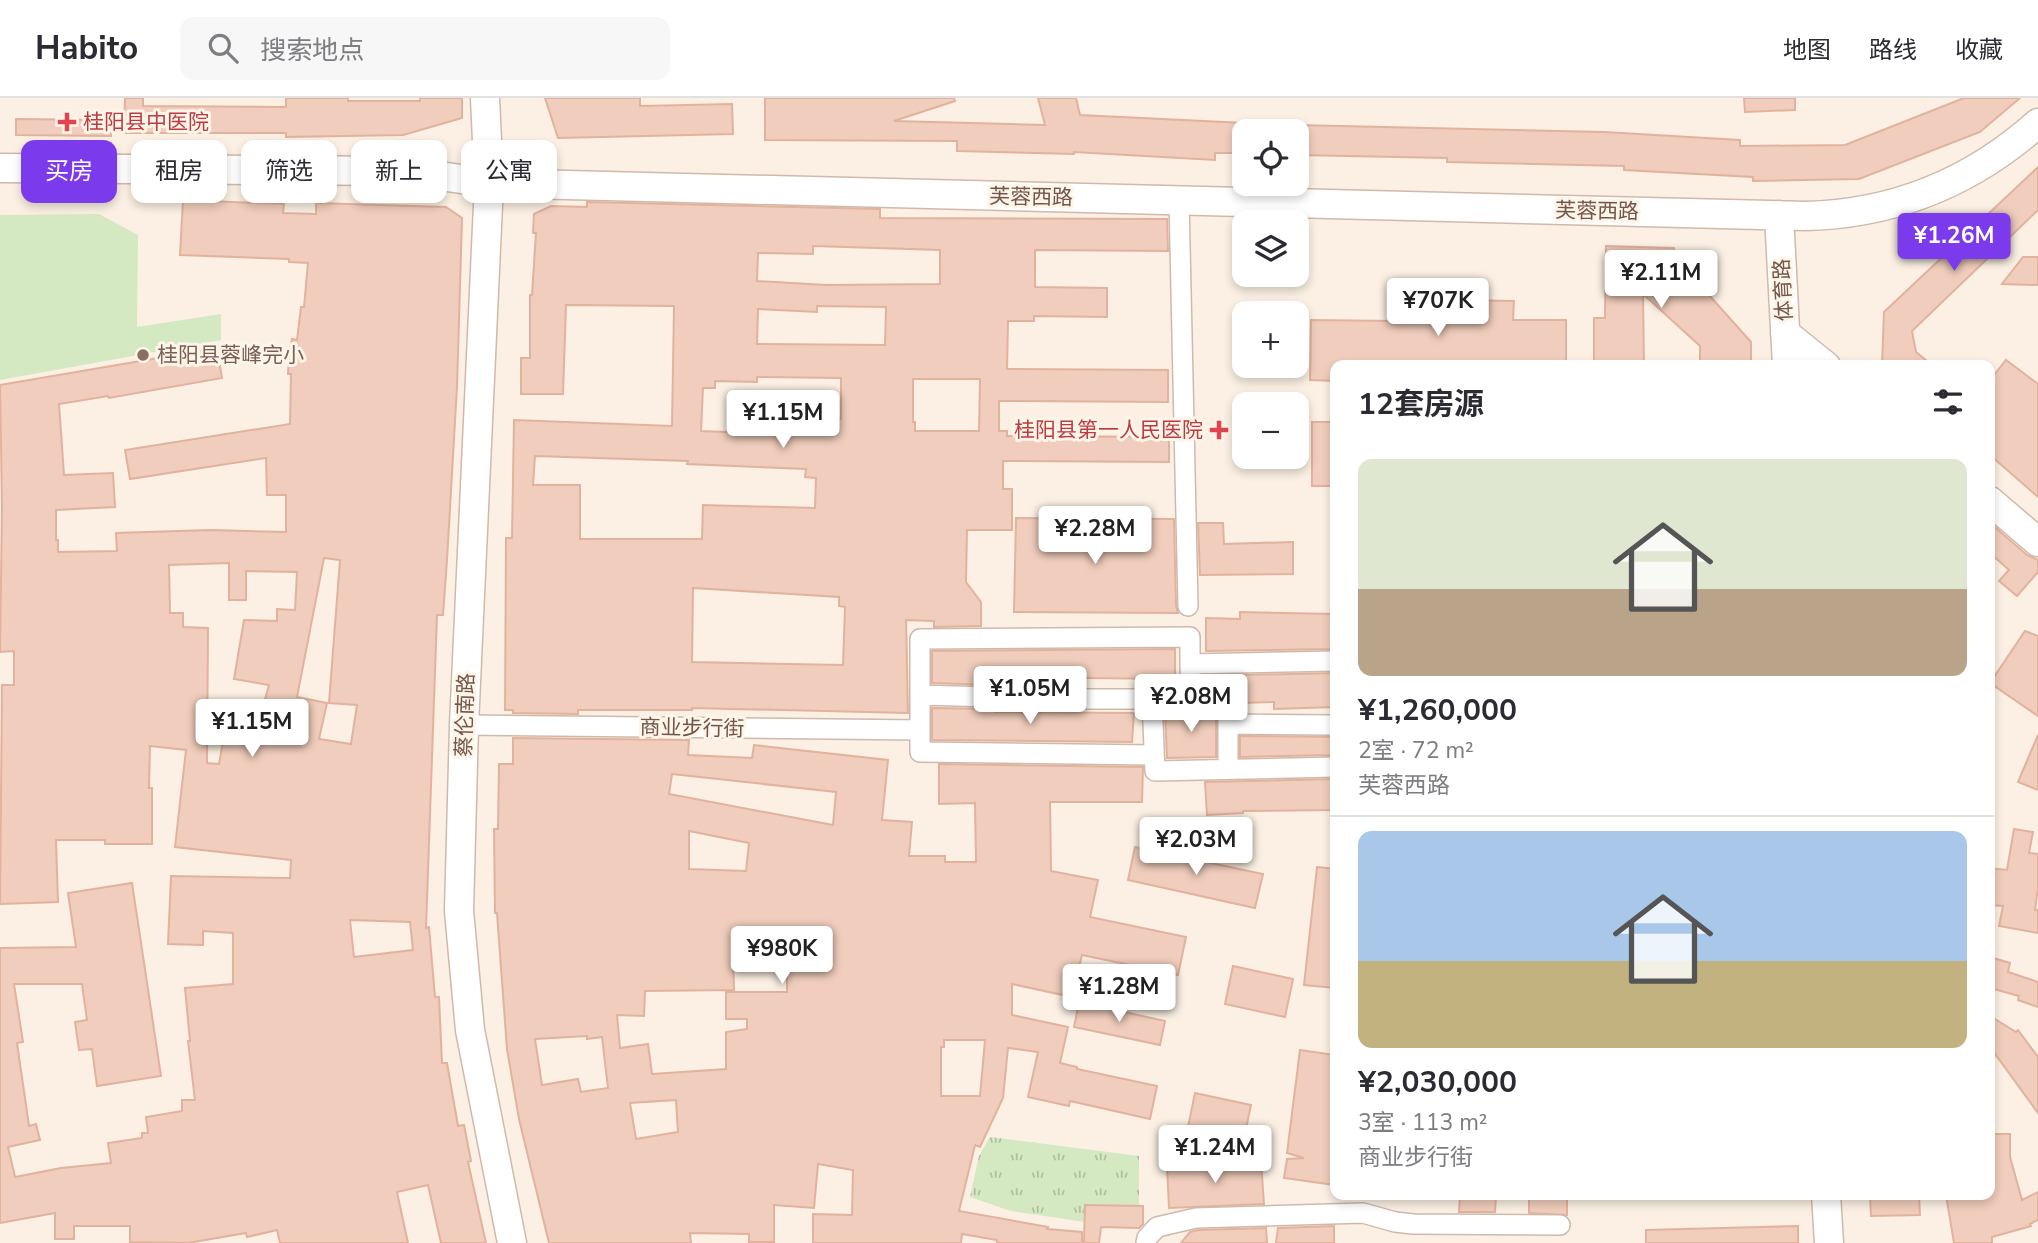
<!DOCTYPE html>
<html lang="zh">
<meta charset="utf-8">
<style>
body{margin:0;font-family:"Nunito Sans","Noto Sans SC",sans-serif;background:#f7f7f7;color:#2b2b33;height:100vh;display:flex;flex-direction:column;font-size:26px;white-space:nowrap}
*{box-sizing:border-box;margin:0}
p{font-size:23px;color:#7c7c81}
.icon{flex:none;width:38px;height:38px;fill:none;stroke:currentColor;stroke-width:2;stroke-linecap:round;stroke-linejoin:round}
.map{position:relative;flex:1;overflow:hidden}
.details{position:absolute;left:1330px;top:262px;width:665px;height:840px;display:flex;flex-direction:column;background:#fff;border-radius:14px;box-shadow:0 4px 10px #0003}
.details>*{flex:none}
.guide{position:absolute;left:21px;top:42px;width:665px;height:63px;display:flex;gap:14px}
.tools{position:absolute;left:1232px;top:21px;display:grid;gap:14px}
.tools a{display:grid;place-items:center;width:77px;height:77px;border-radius:14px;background:#fff;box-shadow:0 4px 10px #0003;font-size:35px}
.price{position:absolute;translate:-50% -60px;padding:0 16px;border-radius:7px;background:#fff;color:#222;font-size:23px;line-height:46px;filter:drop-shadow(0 2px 4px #0008)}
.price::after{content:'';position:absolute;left:50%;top:42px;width:21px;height:16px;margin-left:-10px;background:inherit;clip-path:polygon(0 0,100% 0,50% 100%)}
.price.on{background:#7c3aed;color:#fff}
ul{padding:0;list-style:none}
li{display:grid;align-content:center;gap:14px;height:371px;padding:0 28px}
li+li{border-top:2px solid #e1e1e2}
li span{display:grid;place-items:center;height:217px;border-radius:14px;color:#555}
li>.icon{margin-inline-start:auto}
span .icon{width:126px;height:126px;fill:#fffc;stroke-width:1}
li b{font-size:30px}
h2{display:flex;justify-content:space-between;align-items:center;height:84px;padding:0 28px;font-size:30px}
.pill{padding:0 24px;border-radius:14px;background:#fff;box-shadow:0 4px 10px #0003;font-size:24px;line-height:63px}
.pill.on{background:#7c3aed;color:#fff}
header{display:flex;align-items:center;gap:42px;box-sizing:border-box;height:98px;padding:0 35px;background:#fff;border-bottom:2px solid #e1e1e2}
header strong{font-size:33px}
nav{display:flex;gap:38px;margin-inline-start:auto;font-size:24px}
.search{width:490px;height:63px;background:#f7f7f7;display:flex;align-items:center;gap:18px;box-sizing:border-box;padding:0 24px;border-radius:14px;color:#7c7c81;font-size:26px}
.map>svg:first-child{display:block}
</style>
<header>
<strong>Habito</strong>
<div class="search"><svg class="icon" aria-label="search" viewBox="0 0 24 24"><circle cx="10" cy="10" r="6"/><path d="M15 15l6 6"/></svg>搜索地点</div>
<nav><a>地图</a><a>路线</a><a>收藏</a></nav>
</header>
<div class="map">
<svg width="2038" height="1145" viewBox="0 0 2038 1145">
<defs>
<pattern id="grass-tufts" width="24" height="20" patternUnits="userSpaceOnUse" patternTransform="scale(1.75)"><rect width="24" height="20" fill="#d4e8c2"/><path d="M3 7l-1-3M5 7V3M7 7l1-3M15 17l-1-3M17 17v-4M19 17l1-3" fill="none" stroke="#b0bfa0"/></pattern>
</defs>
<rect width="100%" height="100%" fill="#fbf0e3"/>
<path fill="url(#grass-tufts)" d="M990,1039L1139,1058V1108L1086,1107L1085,1124L1011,1113L970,1099L979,1058Z"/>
<path fill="#d4e8c2" d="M99,116L138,137L137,229L221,216V242L0,282V117Z"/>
<path fill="#f0cdbc" stroke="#e2b29d" stroke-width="2" fill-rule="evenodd" d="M125,0H143V8L286,9V0H348V3H420V0H462V20L403,37L286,39V35H124Z
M545,0H640V8L732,6L733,36L558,40Z
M765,0H954L955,3L894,23L1045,27L1038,0H1076L1080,17L1244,25V55H1215V62L1074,54V56L957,53V43L765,42Z
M1744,0H1795V12L1745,14Z
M1964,0H2020L1980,34L1859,81L1753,83V79L1624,72V68L1447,64V60L1297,57V27L1604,34L1740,42V48L1845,47Z
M16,21L111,22V38L16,37Z
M2038,69V112L1912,233L1916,254L1933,268H1882L1884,214Z
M183,102L284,106L283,115L316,116V105L446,109L462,120L457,289L447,462L443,517H437L426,830L429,829L435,899H439L442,965H447L458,1028L464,1027L471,1063L468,1064L486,1145H441L428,1087L397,1094L408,1145H280L277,1132L247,1139L246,1135L188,1145L130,1144V1128H74V1141H55V1115L0,1125V850L76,849L68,795L132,785L161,978L97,988L92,951L79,952L75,924L87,922L82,886H14L23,944L17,945L29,1028L36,1026L40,1042L8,1049L15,1079L61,1070L111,1065L108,1045L142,1040V1035H148L146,1019L182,1013V1002H195L188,943H190L185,890L233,886V835L203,833V847L168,846L171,778L290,780L291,762L175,749L186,652L150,648L149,690H152V746H105V742H56L58,804L0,806L2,587H14V553L0,554L2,409L0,287L217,250L222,280L109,300L108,298L59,306L64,377L113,375L115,409L56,412V442H58V454L117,453L116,435L211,432L286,434V397H267L266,360L130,381L125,352L290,326L291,276H288L289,258L292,241L297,242L301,209H304L308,165L289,164V161L180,157ZM324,460L340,462L329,605L357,607L351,646L319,641L327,605L297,599ZM229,465V502H246V473L297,474L295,512L277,511V523L244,522L234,581L269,587L258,626L227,621L219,666L207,665L208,530L183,529V515H170L169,467ZM350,822L410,824L413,852L354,859Z
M587,104L880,111V120L1167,121L1168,153L1035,152V189L1107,190V219L1034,218V223H1008L1007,271L1168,272V304L999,303V333H1007V338L1169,339V364L1003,363V391H1012V432H967L966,484L981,504V528L934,529V523L906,522L908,615L692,610V612H578V616L513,615V612H505L506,440H512L514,322L672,328L674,208L566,207L563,296H521V260H530V197H532L536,135H533L534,116L551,108L587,109ZM813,148L940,152V186L826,187L757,183L758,155L813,156ZM817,208L886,209L885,247L757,246L758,211L817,214ZM757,279L841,280V321L802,320V337L701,333L703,290H715V283L757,284ZM913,281H980L979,333H915V324H913ZM535,358L688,363L687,366L806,371L805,379L816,380L815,410L703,407L702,441H580V387H533ZM693,490L839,499V508L845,509L843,567L692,564Z
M1606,148L1674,150V158L1751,244V268H1700V248L1643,196L1644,268H1594V220H1605Z
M2023,159H2038V187L2002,186Z
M1395,201L1514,203L1513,222H1566V268H1335V283L1310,282L1311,222L1395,223Z
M2006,262L2038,286V399L1990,357V282Z
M1312,324H1335V388H1312Z
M1016,420L1174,421L1176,508L1178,515L1014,514Z
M1198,425H1223L1224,446L1293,444V476L1200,477Z
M1990,425L2027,457L2038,462V474L2017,498L1999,483L2009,472L1990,455Z
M1240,514L1335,516V551L1206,553V520L1240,521Z
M2025,533L2038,538V618L1990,585Z
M1175,551V581L996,579V587L932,585V553Z
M1335,575V609L1274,611V604L1241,605V577Z
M932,610L995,611V614L1134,615L1132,644L932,642Z
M1165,613H1216V659L1167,660Z
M2038,637V692L2018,684Z
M1240,638L1335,639V657L1240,659Z
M513,640L689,642L688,657L752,660L754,647L888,662L882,722L912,724L909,758H945V764H976L975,705L939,706V666L1143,669L1142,704H1050L1051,773L1098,782L1090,819L1186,839L1178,877L1082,857L1072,899L1012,886V917L1068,929L1060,965L1077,969V971L1157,988L1150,1021L1070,1003L1069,1008L1028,999L1038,954L1008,950L1003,1000L980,1049L975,1047L959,1113L1048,1129L1047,1131L1082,1134V1145H997V1142L962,1136L961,1145H813V1116L852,1117L853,1072L818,1066L814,1110L774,1107V1144H749V1136L690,1135L691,1145H549L519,1021L507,951L497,815H495L494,731H498L499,666H513ZM672,676L836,694L833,727L669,696ZM689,733L749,745L746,773L689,771ZM733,859L787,862V894H726V921H747V931L726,934V971L652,976L648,946L620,950L617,917L644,918L645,893L734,892ZM587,938V941L602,939L608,990L581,994L578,981L542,987L535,941ZM944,942H985L980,998H941V949H944ZM676,1002L678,1034L636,1041L630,1005Z
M1335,681V712L1243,713V715L1207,717L1205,684Z
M2014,731L2033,734L2029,755L2038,756V790L2035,812H2038V835L1999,828L2003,808L1990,807V770L2007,772Z
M1135,749L1263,776L1255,810L1128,782Z
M1317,769L1335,771V890L1304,887Z
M1990,859L2010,865L2008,874L2038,884V909L2018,902L2019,898L1990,890Z
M1233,868L1293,881L1285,919L1225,906Z
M1079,904L1165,923L1160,947L1074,929Z
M1990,918L2016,934L2018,932L2038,959V1015L1990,949Z
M1300,952L1335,957V1087L1284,1080L1287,1061L1304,1060L1287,1055Z
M1195,995L1251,1007L1243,1045L1187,1034Z
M1990,1036H2010V1059L2022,1102L2038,1094V1122L2030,1126L2031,1128L1992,1139V1145H1954L1946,1097H1990Z
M1261,1063L1264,1106L1169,1110L1167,1068Z
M1460,1097H1496L1495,1114H1459Z
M1529,1097H1567V1117L1529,1115Z
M1870,1097H1919L1920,1117L1871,1118Z
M1085,1107L1143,1108V1126L1139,1130L1101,1129L1099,1145H1084Z
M1334,1128V1145H1276L1278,1130Z
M1798,1128V1145H1646V1132Z
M1266,1130L1267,1145H1181L1190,1134L1198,1132Z"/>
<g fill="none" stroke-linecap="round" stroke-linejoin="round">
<defs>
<path id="street" d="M1179,102L1188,508
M1190,566L1191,601
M920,597L1057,601H1228V626L1335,627
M1152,601L1155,673L1335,669
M1228,626V671
M464,627L920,632V654L1154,657
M920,632V541L1190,539V566L1335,563
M1146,1145L1147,1140L1157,1129L1196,1120L1363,1115L1395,1124L1413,1126L1560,1127"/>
<path id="secondary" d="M485,0L489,85L464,627L459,813L470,932L512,1145
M0,70L405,73L489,85L1805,118C1894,116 1972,84 2038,25
M1779,117L1787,268
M1785,235L1826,268
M1990,403L2038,444
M1826,1097L1829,1145"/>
</defs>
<use href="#street" stroke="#cebaad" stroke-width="22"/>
<use href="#secondary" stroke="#d1b9aa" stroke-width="31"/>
<use href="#street" stroke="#fff" stroke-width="19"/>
<use href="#secondary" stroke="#fff" stroke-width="28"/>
</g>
<g fill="#e0444e" stroke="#fef5e9" stroke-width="2.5">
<path d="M63.5 13.5h7v7h7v7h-7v7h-7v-7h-7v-7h7z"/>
<path d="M1215.5 321.5h7v7h7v7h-7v7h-7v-7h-7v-7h7z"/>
</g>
<circle fill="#8d6e63" stroke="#fef5e9" stroke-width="2.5" cx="143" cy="257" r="7"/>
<g text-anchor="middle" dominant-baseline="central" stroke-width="6" stroke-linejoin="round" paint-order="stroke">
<g font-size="21" fill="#be3a42" stroke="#fef5e9" text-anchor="start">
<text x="83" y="24">桂阳县中医院</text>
<text x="1203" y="332" text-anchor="end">桂阳县第一人民医院</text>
</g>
<g font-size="21" fill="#73564a" stroke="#fef5e9">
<text transform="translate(1031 99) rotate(1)">芙蓉西路</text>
<text transform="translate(1597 113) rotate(1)">芙蓉西路</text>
<text transform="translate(1783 192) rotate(-93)">体育路</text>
<text transform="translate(465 617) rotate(-88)">蔡伦南路</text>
<text transform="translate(692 630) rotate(1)">商业步行街</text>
</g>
<g font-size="21" fill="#785e54" stroke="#fef5e9" text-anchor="start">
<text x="157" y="257">桂阳县蓉峰完小</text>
</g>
</g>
</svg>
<div class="tools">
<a><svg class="icon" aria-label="locate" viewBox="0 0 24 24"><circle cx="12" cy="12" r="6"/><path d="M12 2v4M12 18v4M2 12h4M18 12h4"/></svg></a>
<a><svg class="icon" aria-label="layers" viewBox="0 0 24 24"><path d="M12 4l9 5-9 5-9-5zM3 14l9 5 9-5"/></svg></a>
<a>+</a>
<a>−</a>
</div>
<b class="price on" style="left:1954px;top:175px">¥1.26M</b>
<b class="price" style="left:1661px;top:212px">¥2.11M</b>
<b class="price" style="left:1438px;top:240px">¥707K</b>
<b class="price" style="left:783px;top:352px">¥1.15M</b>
<b class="price" style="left:1095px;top:468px">¥2.28M</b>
<b class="price" style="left:1030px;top:628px">¥1.05M</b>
<b class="price" style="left:1191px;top:636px">¥2.08M</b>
<b class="price" style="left:252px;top:661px">¥1.15M</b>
<b class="price" style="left:1196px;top:779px">¥2.03M</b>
<b class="price" style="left:782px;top:888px">¥980K</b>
<b class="price" style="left:1119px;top:926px">¥1.28M</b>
<b class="price" style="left:1215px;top:1087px">¥1.24M</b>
<div class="guide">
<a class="pill on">买房</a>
<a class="pill">租房</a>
<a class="pill">筛选</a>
<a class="pill">新上</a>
<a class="pill">公寓</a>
</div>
<section class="details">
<h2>12套房源<svg class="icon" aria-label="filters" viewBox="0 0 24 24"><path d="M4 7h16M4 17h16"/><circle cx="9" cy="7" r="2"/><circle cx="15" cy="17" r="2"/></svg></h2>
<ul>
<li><span style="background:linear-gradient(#dfe7d0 60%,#b9a48a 0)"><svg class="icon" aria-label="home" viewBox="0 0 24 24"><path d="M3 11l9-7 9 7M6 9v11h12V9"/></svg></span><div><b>¥1,260,000</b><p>2室 · 72 m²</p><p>芙蓉西路</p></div></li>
<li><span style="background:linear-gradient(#a9c7e8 60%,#c2b280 0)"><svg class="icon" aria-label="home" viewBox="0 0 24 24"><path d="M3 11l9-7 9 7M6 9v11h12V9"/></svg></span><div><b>¥2,030,000</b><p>3室 · 113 m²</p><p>商业步行街</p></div></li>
</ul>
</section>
</div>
